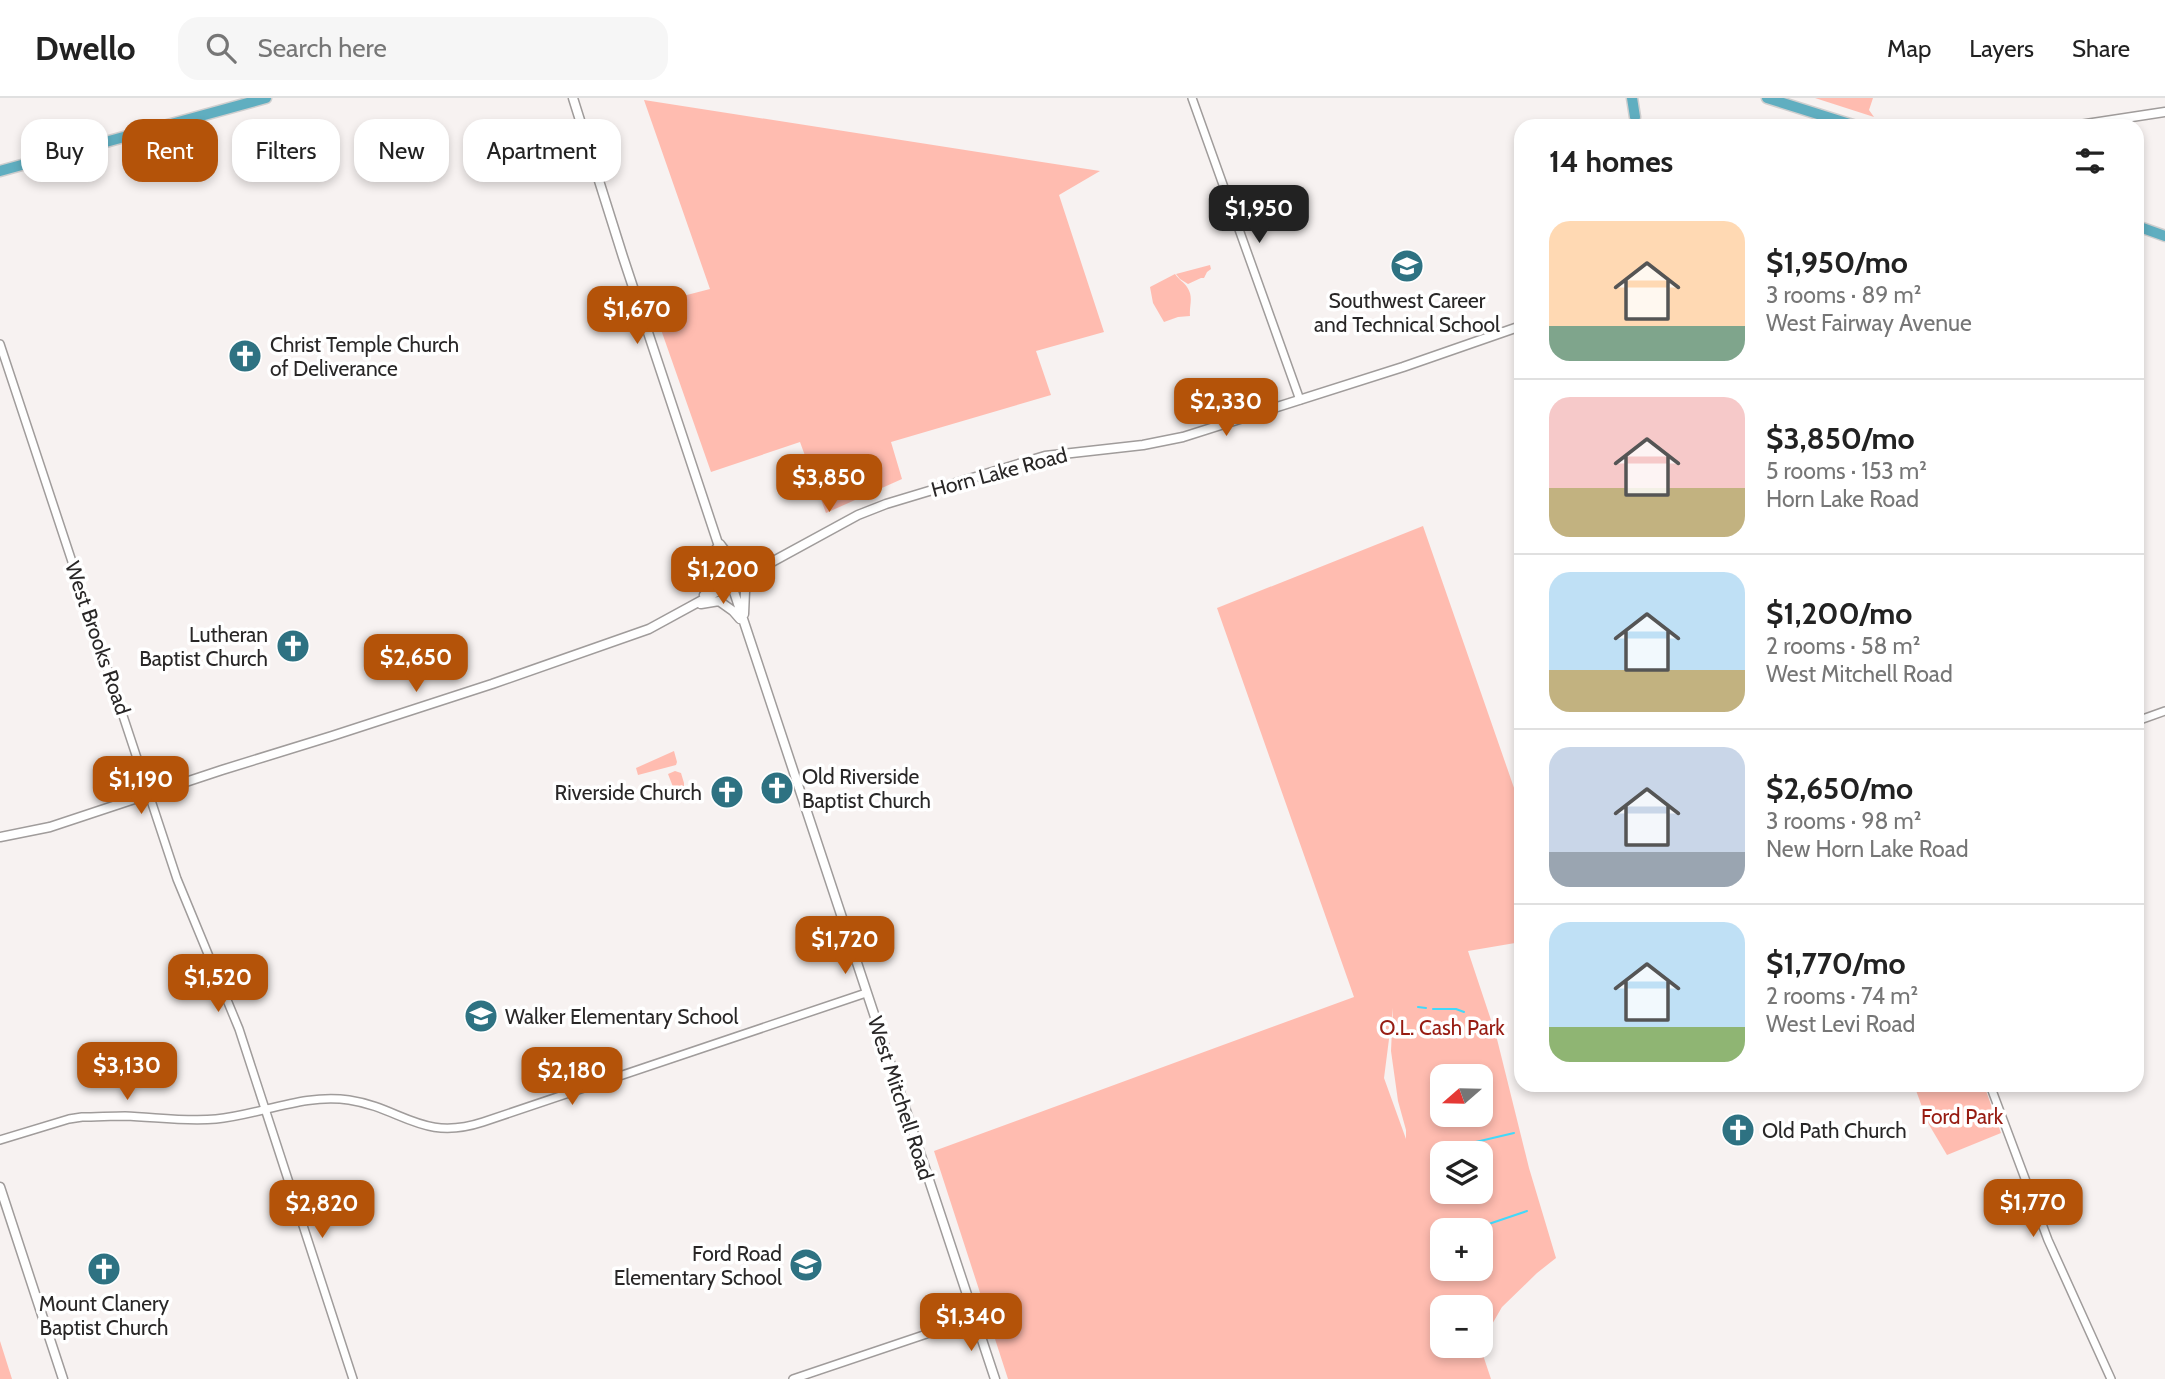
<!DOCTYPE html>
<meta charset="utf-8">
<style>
body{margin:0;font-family:Cabin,sans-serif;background:#f6f6f6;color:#222;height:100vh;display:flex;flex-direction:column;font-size:26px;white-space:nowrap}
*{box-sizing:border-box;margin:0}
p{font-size:23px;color:#767676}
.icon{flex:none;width:38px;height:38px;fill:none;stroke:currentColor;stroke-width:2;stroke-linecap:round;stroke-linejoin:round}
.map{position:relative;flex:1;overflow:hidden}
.drawer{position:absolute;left:1514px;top:21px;width:630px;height:973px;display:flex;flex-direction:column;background:#fff;border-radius:21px;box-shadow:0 4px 10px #0003}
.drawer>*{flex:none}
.banner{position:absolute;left:21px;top:21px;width:665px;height:63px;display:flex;gap:14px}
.needle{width:46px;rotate:250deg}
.fabs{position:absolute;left:1430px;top:966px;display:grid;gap:14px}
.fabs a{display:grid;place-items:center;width:63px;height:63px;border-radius:14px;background:#fff;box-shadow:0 4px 10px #0003;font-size:35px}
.price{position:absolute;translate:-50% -60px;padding:0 16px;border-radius:14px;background:#b45309;color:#fff;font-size:23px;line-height:46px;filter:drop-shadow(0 2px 4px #0008)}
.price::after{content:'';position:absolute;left:50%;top:42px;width:21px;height:16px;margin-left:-10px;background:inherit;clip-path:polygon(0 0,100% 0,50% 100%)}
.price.active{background:#222;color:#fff}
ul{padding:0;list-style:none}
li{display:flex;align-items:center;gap:21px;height:175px;padding:0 35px}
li+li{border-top:2px solid #e0e0e0}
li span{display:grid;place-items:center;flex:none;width:196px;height:140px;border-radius:21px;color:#555}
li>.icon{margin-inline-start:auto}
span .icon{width:84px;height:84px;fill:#fffc;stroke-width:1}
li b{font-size:30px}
h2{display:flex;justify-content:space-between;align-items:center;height:84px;padding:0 35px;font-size:30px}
.tag{padding:0 24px;border-radius:21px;background:#fff;box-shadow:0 4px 10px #0003;font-size:24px;line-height:63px}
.tag.active{background:#b45309;color:#fff}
header{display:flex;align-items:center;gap:42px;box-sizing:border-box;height:98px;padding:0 35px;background:#fff;border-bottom:2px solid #e0e0e0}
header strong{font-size:33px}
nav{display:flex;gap:38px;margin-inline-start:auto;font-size:24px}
.search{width:490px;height:63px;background:#f6f6f6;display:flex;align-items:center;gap:18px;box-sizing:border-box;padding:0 24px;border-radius:21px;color:#767676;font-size:26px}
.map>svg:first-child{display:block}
</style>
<header>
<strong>Dwello</strong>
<div class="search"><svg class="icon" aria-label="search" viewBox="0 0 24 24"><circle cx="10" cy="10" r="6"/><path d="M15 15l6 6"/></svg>Search here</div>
<nav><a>Map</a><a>Layers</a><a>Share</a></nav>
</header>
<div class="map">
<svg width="2165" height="1281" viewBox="0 0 2165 1281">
<rect width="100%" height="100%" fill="#f7f2f1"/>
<path fill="#ffbcb0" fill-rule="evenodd" d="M1815,0H1873L1869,12L1874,19Z
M644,2L1100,73L1059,97L1104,234L1036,253L1051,297L891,344L902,381L826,415L800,344L711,374L652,206L710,191Z
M1210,167L1211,171L1207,174L1204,180H1201L1188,186L1180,181L1176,176Z
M1175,176C1179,182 1184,184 1187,189C1194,199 1189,207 1190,218L1178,219L1164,224L1153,205L1150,189Z
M1423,428L1521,710V844L1468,853L1496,937L1529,1070L1556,1160L1537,1175L1502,1209L1480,1247V1209H1442V1248H1480L1491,1281H1008L934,1053L1354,899L1217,510ZM1393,910L1391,953L1398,1003L1406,1032V1041L1384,980ZM1442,978H1480V1017H1442ZM1442,1055H1480V1094H1442ZM1442,1132H1480V1171H1442Z
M674,653L677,664L676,667L638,677L636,670Z
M675,673L681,675L684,685V691L675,694L668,676Z
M1914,987H1984L2001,1035L1947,1057L1928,1025Z
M0,1243L12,1281H0Z"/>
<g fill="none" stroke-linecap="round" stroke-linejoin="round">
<path stroke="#43d9fa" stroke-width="2" d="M1418,909L1426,910
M1433,911H1456L1464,914
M1463,1047L1514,1035
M1445,1051L1459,1048
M1471,1132L1527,1113
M1442,1143V1142"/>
<defs>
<path id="tertiary" d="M1192,0L1300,302
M0,246L177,781L239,931L353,1281
M2137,623L2165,613
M1990,987L2048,1142L2111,1281
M0,1042L69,1021L82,1019C96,1019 111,1018 125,1018C155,1019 186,1024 216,1021C260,1017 304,995 349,1002C402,1010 422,1044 483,1024L866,895
M793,1281L974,1220"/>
<path id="secondary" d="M573,0L623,159L995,1281
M2073,28L2165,14
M720,446C730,459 738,472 756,472
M704,497C719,484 717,469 716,451
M701,506L719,503L733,513L740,521
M744,516L745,493L755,476
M0,739L50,729L222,672L332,638L492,586L649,531L858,417L886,406L1045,358L1143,347L1183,339L1403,269L1521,228
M0,1089L63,1281"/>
<path id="trunk" d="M1632,0L1635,19
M1767,0L1856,28
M0,73L266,0
M2137,128L2165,138"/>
</defs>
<use href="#tertiary" stroke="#a09c9b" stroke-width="10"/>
<use href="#secondary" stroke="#a09c9b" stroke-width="11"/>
<use href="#trunk" stroke="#d0cfcf" stroke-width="13"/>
<use href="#tertiary" stroke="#fff" stroke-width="7"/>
<use href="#secondary" stroke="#fff" stroke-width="8"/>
<use href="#trunk" stroke="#60aec0" stroke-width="10"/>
</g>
<defs>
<symbol id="school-disc" viewBox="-11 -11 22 22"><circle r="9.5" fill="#2e7282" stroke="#fff"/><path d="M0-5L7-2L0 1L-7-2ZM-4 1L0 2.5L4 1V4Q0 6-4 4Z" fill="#fff"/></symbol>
<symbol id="church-disc" viewBox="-11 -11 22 22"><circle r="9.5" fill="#2e7282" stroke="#fff"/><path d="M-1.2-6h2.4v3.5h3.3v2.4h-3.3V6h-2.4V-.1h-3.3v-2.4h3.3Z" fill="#fff"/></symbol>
</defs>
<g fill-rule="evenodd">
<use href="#school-disc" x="1388" y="149" width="38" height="38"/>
<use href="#church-disc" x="226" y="239" width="38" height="38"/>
<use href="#church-disc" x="274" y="529" width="38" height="38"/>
<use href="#church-disc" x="758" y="671" width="38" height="38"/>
<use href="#church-disc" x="708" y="675" width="38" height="38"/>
<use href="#school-disc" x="462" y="899" width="38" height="38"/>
<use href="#church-disc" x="1719" y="1013" width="38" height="38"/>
<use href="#school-disc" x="787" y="1148" width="38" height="38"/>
<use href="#church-disc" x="85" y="1152" width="38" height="38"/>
</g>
<g text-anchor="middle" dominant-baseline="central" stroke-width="7" stroke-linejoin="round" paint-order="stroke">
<g font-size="21" fill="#292727" stroke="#fff" text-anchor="start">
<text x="1407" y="202" text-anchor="middle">Southwest Career<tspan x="1407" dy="24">and Technical School</tspan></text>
<text x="270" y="246">Christ Temple Church<tspan x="270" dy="24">of Deliverance</tspan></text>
<text x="268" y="536" text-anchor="end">Lutheran<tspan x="268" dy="24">Baptist Church</tspan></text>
<text x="802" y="678">Old Riverside<tspan x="802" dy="24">Baptist Church</tspan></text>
<text x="702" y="694" text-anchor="end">Riverside Church</text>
<text x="505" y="918">Walker Elementary School</text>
<text x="1762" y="1032">Old Path Church</text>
<text x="782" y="1155" text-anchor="end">Ford Road<tspan x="782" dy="24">Elementary School</tspan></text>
<text x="104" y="1205" text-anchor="middle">Mount Clanery<tspan x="104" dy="24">Baptist Church</tspan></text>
</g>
<g font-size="21" fill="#292727" stroke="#fff">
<text transform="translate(999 374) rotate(-15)">Horn Lake Road</text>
<text transform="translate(98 540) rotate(71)">West Brooks Road</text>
<text transform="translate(901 1000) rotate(72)">West Mitchell Road</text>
</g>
<g font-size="21" fill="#971c12" stroke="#fff">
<text x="1442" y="929">O.L. Cash Park</text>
<text x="1962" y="1018">Ford Park</text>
</g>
</g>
</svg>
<div class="fabs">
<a><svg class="needle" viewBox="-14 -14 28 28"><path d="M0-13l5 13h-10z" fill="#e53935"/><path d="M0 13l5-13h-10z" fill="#767676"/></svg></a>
<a><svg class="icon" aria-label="layers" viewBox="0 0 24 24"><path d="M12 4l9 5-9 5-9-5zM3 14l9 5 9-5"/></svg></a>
<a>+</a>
<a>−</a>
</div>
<b class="price active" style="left:1259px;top:147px">$1,950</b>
<b class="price" style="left:637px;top:248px">$1,670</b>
<b class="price" style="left:1226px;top:340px">$2,330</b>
<b class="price" style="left:829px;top:416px">$3,850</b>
<b class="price" style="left:723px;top:508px">$1,200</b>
<b class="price" style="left:416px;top:596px">$2,650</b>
<b class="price" style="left:141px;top:718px">$1,190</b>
<b class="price" style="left:845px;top:878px">$1,720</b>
<b class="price" style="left:218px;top:916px">$1,520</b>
<b class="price" style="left:127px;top:1004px">$3,130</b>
<b class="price" style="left:572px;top:1009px">$2,180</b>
<b class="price" style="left:2033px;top:1141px">$1,770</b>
<b class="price" style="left:322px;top:1142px">$2,820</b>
<b class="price" style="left:971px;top:1255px">$1,340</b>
<div class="banner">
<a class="tag">Buy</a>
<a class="tag active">Rent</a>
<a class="tag">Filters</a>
<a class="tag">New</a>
<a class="tag">Apartment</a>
</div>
<section class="drawer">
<h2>14 homes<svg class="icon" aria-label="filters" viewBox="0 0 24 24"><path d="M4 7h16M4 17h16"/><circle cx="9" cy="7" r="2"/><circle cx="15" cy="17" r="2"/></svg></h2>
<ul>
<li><span style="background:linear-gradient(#ffd9b3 75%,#7fa58c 0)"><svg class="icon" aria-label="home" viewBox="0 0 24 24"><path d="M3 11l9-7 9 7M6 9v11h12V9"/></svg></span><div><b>$1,950/mo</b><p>3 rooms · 89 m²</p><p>West Fairway Avenue</p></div></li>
<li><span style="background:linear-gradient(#f6c9c9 65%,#c2b280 0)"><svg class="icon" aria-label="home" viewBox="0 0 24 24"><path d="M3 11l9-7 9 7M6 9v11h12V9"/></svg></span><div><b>$3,850/mo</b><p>5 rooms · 153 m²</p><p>Horn Lake Road</p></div></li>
<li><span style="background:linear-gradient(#bfe0f5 70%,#c2b280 0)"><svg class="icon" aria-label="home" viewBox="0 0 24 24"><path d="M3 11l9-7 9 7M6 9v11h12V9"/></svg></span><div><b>$1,200/mo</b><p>2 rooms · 58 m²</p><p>West Mitchell Road</p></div></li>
<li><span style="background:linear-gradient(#c9d6e8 75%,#9aa5b1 0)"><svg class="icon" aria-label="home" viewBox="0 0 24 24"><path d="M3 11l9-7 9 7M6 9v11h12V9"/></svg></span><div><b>$2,650/mo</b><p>3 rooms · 98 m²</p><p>New Horn Lake Road</p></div></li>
<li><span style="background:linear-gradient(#bfe0f5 75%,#8fb573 0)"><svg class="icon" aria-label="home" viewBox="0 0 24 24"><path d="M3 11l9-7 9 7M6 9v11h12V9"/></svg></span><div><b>$1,770/mo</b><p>2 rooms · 74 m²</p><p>West Levi Road</p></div></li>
</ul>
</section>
</div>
